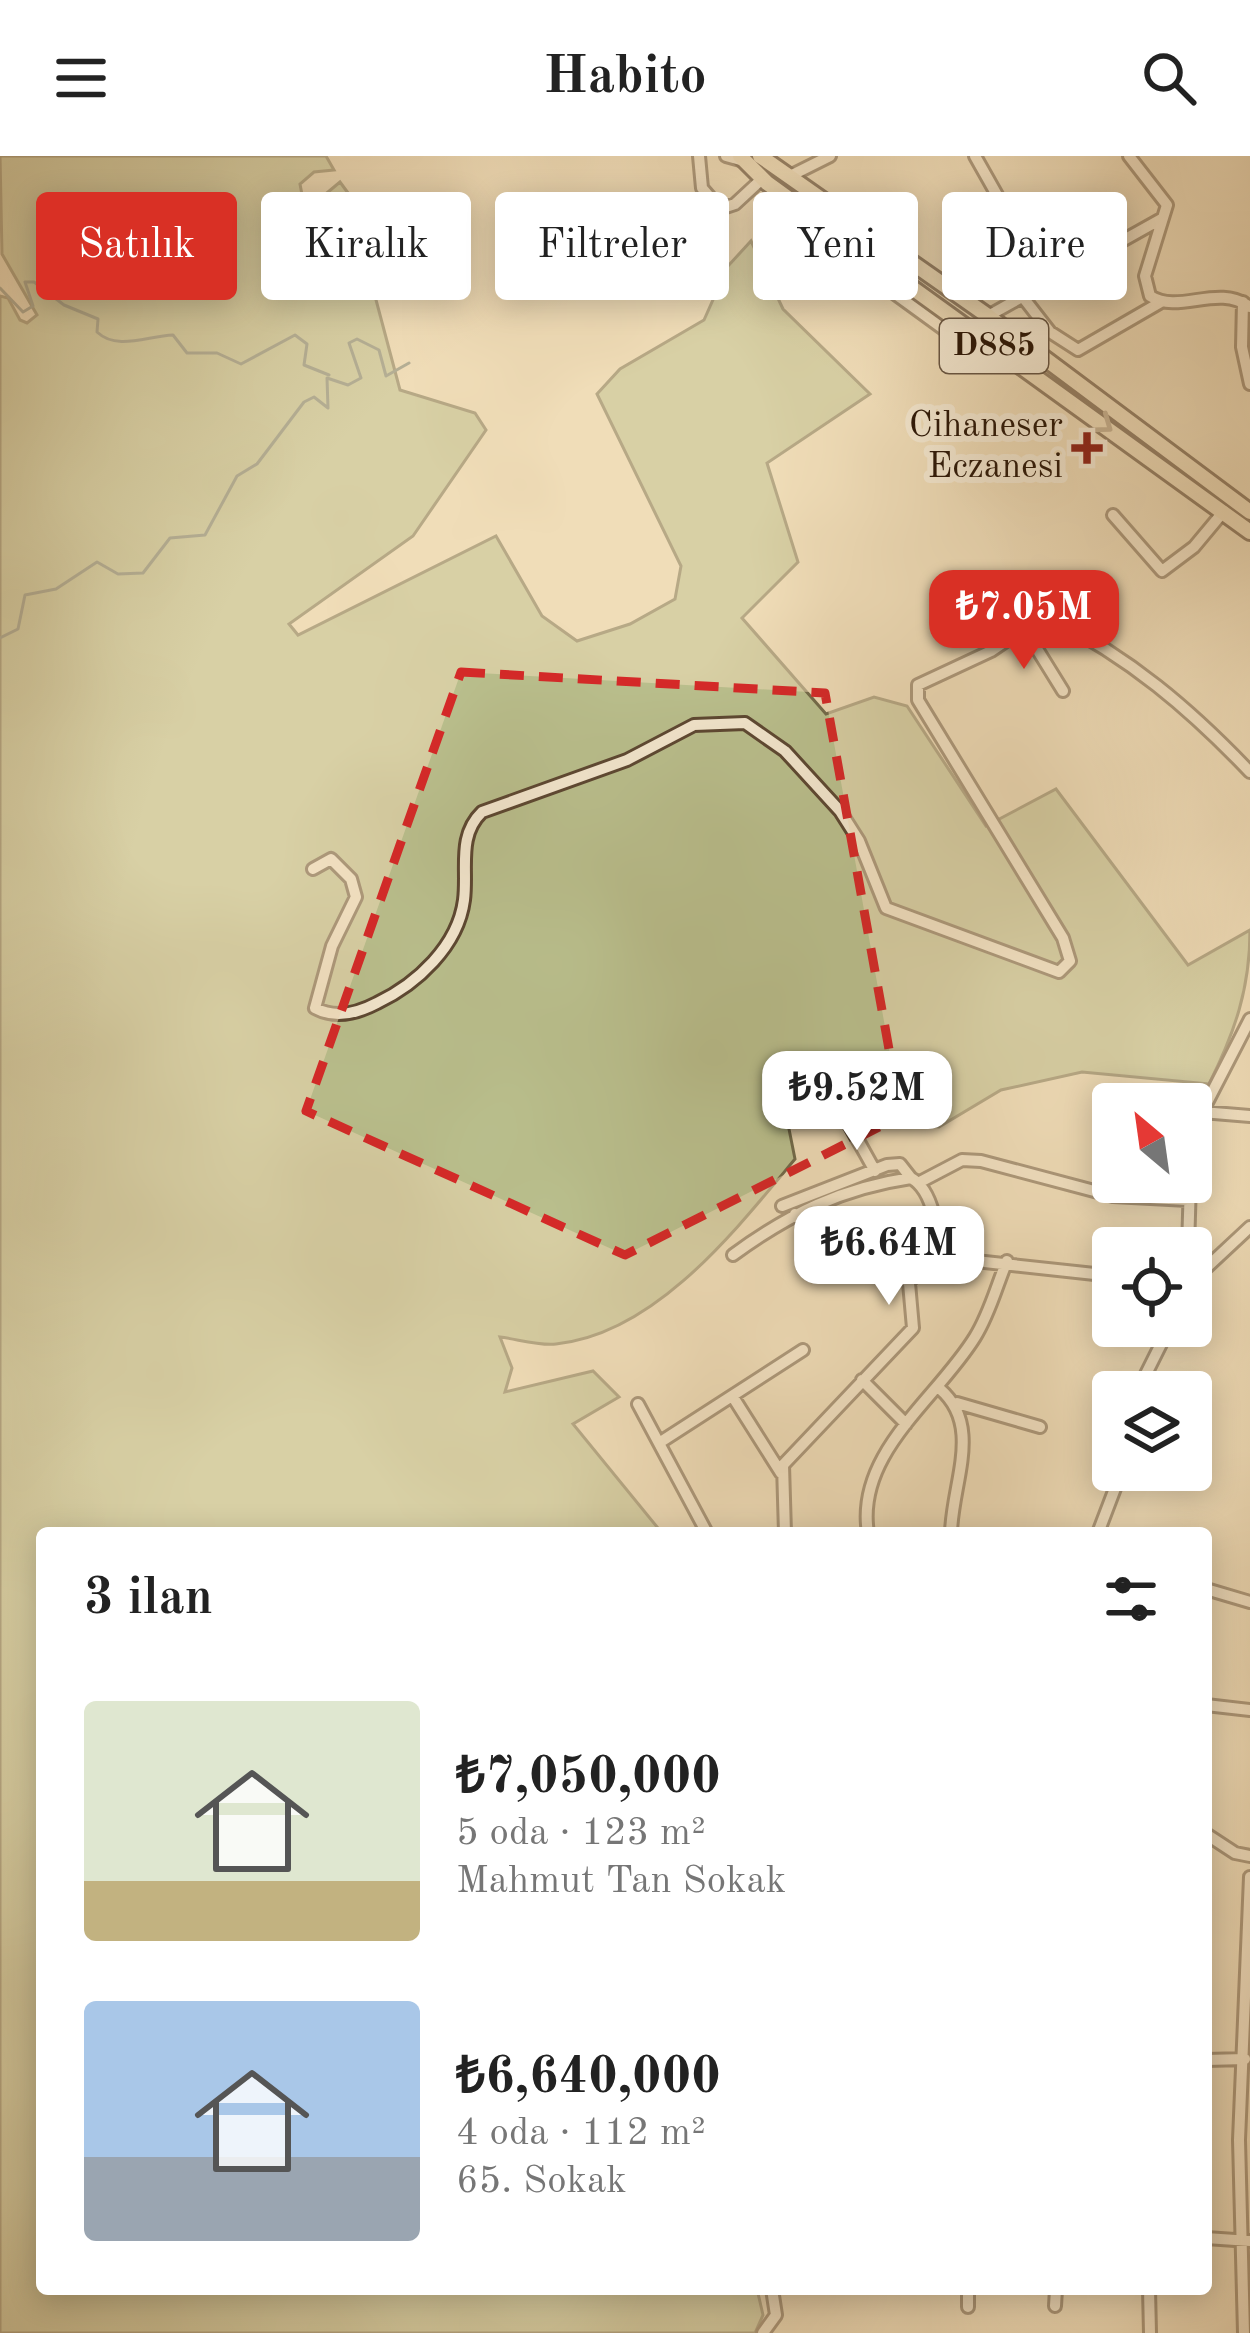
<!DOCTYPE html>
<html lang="tr">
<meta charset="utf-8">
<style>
body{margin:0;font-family:"Old Standard TT",serif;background:#f6f6f6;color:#222;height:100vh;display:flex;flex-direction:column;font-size:45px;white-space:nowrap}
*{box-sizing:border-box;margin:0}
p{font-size:39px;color:#767676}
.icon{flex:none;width:66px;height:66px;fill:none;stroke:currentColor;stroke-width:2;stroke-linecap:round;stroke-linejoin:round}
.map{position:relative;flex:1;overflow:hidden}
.details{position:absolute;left:36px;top:1371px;width:1176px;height:768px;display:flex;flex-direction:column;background:#fff;border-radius:12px;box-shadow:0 6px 30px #0003}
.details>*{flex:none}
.hud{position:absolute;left:36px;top:36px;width:1179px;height:108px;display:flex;gap:24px}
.needle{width:78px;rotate:331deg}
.controls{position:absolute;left:1092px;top:927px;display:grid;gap:24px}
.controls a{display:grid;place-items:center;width:120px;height:120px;border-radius:12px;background:#fff;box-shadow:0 6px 30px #0003;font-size:60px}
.price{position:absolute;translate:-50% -102px;padding:0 27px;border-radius:24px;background:#fff;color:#222;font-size:39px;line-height:78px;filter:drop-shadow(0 3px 6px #0008)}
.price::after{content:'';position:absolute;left:50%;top:72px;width:36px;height:27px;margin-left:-18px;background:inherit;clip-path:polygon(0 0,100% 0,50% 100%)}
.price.on{background:#d93025;color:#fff}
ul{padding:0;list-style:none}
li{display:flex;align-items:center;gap:36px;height:300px;padding:0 48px}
li span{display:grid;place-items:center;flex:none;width:336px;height:240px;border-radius:12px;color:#555}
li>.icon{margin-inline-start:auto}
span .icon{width:144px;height:144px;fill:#fffc;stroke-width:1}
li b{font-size:51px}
h2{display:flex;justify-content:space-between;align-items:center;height:144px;padding:0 48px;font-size:51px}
.chip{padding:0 42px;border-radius:12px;background:#fff;box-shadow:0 6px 30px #0003;font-size:42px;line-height:108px}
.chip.on{background:#d93025;color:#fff}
header{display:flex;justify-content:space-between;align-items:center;height:156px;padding:0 48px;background:#fff;font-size:54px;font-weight:700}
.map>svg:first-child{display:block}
</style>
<header><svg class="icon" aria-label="menu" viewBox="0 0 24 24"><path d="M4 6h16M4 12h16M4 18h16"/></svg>Habito<svg class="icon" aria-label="search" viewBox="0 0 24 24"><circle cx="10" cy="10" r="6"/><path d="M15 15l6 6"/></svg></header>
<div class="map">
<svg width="1250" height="2177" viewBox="0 0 1250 2177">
<rect width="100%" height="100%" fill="#f0ddb8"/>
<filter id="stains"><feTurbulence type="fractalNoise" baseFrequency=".00167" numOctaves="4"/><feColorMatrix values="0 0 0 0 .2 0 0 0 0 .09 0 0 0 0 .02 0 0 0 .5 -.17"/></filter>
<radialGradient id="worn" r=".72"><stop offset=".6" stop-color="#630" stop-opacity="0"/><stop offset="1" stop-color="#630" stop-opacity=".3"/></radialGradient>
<path fill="#bac08e" stroke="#726a4a" stroke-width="3" d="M0,0H326L334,14L314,16L300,28L303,44L322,41L340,26L351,41L345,54L367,110L400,234L475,257L486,274L413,380L289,468L298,479L496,380L542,460L577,485L630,468L675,443L681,410L597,238L620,213L704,164L728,110L751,85L783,153L870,238L767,307L798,406L742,462L826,558L874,541L907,550L986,670L1056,633L1188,809L1250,774C1250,832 1235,876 1209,928L1082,916L1001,934L939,971L903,967L841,923L804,931L786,958L795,1003C735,1075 655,1178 556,1188C539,1190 517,1183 500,1181L512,1212L505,1236L593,1215L619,1241L573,1268L662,1377H42V2133H757L763,2159L755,2177H0V140L8,142L20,164L27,167L37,159L2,98Z"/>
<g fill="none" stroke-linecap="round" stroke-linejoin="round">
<path stroke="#6d796c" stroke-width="3" d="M0,132L23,156L33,150L25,126H34L64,149L98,163L97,176C117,195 147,180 173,179L187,197H217L241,208L295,179L307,188L304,209L329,219
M0,482L18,473L25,439L56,433L97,406L118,418L143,417L170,382L205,379L237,320L257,308L304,246L314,241L328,252L327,222L348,229L361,222L349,187L357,183L379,194L386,220L409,207"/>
<defs>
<path id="minor" d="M699,0L702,32L720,53L735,48L762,23
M726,0L744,5
M975,0L1046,126
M1129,0L1167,49L1145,120L1150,140C1180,159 1217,127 1250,151
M788,21L830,0
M843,100L960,185L980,180
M1022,140L1050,176L1078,194L1161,146
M1243,146L1242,191L1250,228
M988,160L1163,62
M1113,359L1162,415L1194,391L1224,355
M1024,472L1063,535
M313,713L331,703L351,723L356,741L332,790L315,852C335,863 358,857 377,847C417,828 458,790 464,744C468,713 457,680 482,656L627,604L694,569L745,567L785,595L840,655L859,685L886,752L1059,816L1070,805L1063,782L918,544V529L991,495L1037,464L1050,462C1129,501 1190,553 1250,616
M1202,956L1250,960
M850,970L875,1015
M1191,1017L1202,956L1250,863
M920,1026L962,1004L981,1005L1113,1040L1188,1044
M782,1050L887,1009L900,1008L911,1022
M795,1058C831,1089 875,1095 909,1127
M1188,1092L1190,1026
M733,1099C789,1058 842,1032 911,1022C935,1035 938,1080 940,1104
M1191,1126L1250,1071
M862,1224L906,1268
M940,1233C983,1270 952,1327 951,1377
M1137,1236L1170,1170
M733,1241L781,1317
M957,1247L1040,1271
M638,1248L707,1377
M659,1287L803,1194
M785,1377L783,1309L913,1172L909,1127L918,1114L957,1103L1113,1120
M868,1377C855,1297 937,1243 975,1181C990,1157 996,1131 1007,1105
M1098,1377L1122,1314
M1206,1433L1250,1446
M1206,1549L1250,1554
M1206,1678L1235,1697L1250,1700
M1206,1904L1245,1903
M1206,2082L1250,2085
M1149,2133L1150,2177
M1055,2150L1056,2133
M968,2151V2133
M763,2177L776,2159L772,2133
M1244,2177L1239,1984L1250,1721"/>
<path id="major" d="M740,0L767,27L1250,376
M760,0L988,160L1250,356"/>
</defs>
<use href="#minor" stroke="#5c4732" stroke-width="16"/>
<use href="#major" stroke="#2a1505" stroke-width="20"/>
<use href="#minor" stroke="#f5e9d1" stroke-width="10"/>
<use href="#major" stroke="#f0ddb8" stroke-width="14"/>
</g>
<defs><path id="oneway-chevron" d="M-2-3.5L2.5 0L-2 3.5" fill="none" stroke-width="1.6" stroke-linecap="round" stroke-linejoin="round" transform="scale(3)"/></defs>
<use stroke="#978367" href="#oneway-chevron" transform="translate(1104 269) rotate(36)"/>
<path d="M0 0H1250V2177H0ZM461,516L825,537L901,960L625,1099L306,955Z" fill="#f0ddb8" fill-opacity=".55" fill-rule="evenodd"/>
<path fill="none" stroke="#d62828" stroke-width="9" stroke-dasharray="24 15" stroke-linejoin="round" d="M461,516L825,537L901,960L625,1099L306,955Z"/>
<path fill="#8f2418" stroke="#f5e9d1" stroke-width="4.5" d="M1081 274h12v12h12v12h-12v12h-12v-12h-12v-12h12z"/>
<g text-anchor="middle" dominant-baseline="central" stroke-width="12" stroke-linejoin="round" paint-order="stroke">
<rect fill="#f5e9d1" stroke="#675542" stroke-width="3" x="940" y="163" width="108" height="54" rx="9"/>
<g font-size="33" font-weight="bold" fill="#2a1505">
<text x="994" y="190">D885</text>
</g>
<g font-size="36" fill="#2a1505" stroke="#f5e9d1" text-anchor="end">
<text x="1063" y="271">Cihaneser<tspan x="1063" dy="41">Eczanesi</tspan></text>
</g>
</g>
<rect width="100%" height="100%" filter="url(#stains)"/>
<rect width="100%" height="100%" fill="url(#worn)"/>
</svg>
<div class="controls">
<a><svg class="needle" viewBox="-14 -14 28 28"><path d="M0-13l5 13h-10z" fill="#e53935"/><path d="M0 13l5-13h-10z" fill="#767676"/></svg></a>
<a><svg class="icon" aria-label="locate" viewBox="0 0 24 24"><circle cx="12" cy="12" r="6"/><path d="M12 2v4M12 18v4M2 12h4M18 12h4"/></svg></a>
<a><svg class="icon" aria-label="layers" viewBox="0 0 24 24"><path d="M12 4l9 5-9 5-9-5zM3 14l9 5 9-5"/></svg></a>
</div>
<b class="price on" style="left:1024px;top:516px">₺7.05M</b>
<b class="price" style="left:857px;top:997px">₺9.52M</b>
<b class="price" style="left:889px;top:1152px">₺6.64M</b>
<div class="hud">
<a class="chip on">Satılık</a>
<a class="chip">Kiralık</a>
<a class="chip">Filtreler</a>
<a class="chip">Yeni</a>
<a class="chip">Daire</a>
</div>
<section class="details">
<h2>3 ilan<svg class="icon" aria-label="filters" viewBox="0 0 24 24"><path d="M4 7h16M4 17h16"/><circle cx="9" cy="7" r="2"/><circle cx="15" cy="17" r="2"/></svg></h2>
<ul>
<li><span style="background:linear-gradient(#dfe7d0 75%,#c2b280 0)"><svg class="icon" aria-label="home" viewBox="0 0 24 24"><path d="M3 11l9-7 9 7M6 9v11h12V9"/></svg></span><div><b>₺7,050,000</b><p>5 oda · 123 m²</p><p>Mahmut Tan Sokak</p></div></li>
<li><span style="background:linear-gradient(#a9c7e8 65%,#9aa5b1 0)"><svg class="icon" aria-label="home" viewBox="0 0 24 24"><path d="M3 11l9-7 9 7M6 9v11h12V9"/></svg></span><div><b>₺6,640,000</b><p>4 oda · 112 m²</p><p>65. Sokak</p></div></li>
</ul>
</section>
</div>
